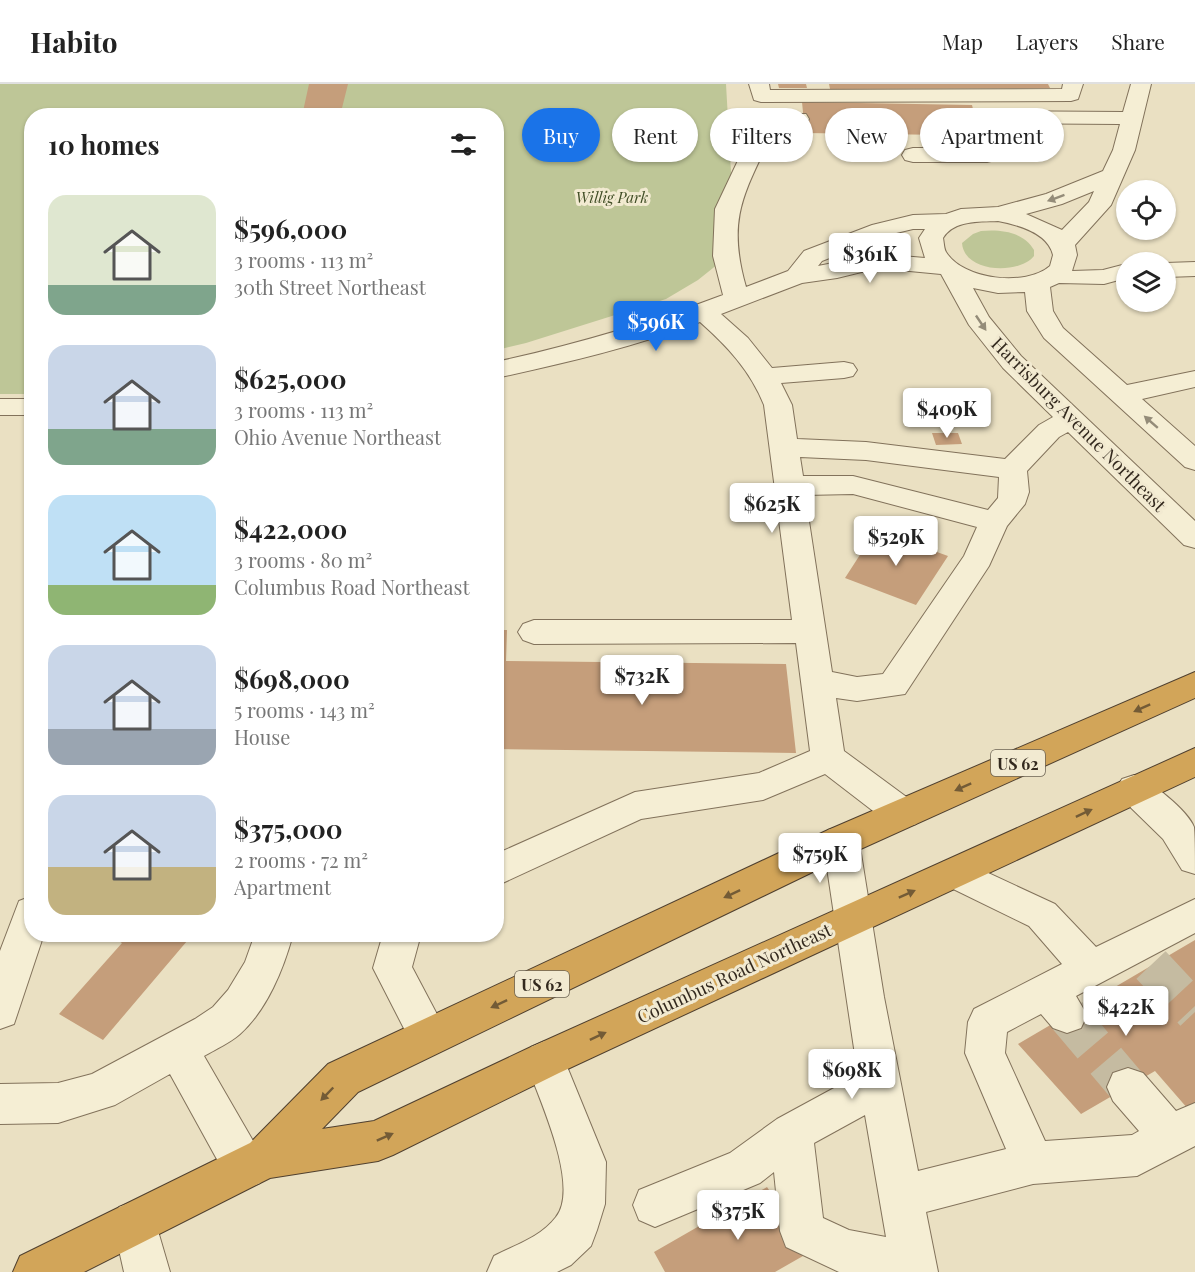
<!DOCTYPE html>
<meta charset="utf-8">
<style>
body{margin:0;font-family:"Playfair Display",serif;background:#f2f2f2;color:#222;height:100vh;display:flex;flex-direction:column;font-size:22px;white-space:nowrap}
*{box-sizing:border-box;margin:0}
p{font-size:20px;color:#767676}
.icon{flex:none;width:33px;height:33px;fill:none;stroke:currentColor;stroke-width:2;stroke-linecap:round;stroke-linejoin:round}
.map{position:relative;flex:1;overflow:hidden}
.panel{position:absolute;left:24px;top:24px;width:480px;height:834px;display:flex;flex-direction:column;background:#fff;border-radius:24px;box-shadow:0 2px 4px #0004}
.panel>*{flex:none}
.banner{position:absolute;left:522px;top:24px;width:570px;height:54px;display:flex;gap:12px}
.buttons{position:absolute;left:1116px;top:96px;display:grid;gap:12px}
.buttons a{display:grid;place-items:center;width:60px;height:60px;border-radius:50%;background:#fff;box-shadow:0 2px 4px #0004;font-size:30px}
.price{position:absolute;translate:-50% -51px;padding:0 14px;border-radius:6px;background:#fff;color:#222;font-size:20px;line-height:39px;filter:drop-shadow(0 2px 3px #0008)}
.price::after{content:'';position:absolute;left:50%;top:36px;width:18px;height:14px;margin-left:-9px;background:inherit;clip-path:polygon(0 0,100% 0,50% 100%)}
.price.current{background:#1a73e8;color:#fff}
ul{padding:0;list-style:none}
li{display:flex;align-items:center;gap:18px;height:150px;padding:0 24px}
li span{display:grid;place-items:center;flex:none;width:168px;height:120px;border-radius:18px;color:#555}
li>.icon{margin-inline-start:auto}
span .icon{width:72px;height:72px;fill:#fffc;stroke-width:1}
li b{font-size:26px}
h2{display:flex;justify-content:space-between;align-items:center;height:72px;padding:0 24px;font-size:26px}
.tag{padding:0 21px;border-radius:27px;background:#fff;box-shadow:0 2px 4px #0004;font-size:21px;line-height:54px}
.tag.current{background:#1a73e8;color:#fff}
header{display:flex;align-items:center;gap:36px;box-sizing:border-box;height:84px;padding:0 30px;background:#fff;border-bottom:2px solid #e0e0e0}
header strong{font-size:28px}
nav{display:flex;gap:33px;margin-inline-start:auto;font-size:21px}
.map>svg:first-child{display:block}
</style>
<header>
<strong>Habito</strong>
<nav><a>Map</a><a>Layers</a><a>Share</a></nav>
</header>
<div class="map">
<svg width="1195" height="1188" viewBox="0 0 1195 1188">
<rect width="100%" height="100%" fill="#eae0c2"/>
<path fill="#bec697" d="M0,0H726L734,141L728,172L698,196L666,215L526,259L497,266L496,32H32L31,310H0Z
M981,147C1001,145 1024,148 1034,166V172C1019,191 964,189 962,159L973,150Z"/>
<path fill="#c59e7b" d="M309,0H348L340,32H302Z
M778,0H806L807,4H779Z
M829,0H1048L1050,4L830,5Z
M802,18L972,21L976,37H943L947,51L805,49Z
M932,349H958L962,360L936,361Z
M876,446L948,472L916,521L845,494Z
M496,546H507L506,577L786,580L796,669L496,665Z
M107,850H193L103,956L59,930L122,859Z
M1195,856V1033L1155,987L1081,1030L1018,960Z
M767,1103L810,1168L775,1188H665L654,1168Z"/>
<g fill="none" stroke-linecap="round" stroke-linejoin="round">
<path stroke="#c5bba1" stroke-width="40" stroke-dasharray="40 20" stroke-linecap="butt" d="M1151,881L1195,928
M1067,931L1128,1003"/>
<defs>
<path id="minor" d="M749,0H769L770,6L1062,5L1063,0H1083L1078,15L1071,17L761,18L754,16Z
M1131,0H1151L1135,66L1111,121L1075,161L1077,171L1072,187L1103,186L1126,180V194L1104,200L1059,199L1050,203L1053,227L1063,244L1127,301L1195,287V303L1142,315L1195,362V386L1185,383L1044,254L1027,227L1025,208L998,209L973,204L989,233L1021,272L1195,437V464L1184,461L1068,348L1059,353L1027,387L1029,408L1025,420L1007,442L989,482L905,610L857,617L836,614L844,667L916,720L921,730L916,740L903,744L890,740L825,690L763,716L641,735L496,802V770L635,708L759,689L810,667L796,559L534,560L523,556L518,548L523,540L534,536H792L764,321C750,286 727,262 700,238C634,263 565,279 496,294V278C574,261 649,239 723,211L713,172L715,125L760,30H806L809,35L806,40L776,41C747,106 725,130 746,203L788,187L804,167L872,141L913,131L946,130L961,125L998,123L1046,110L1103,87L1113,66L1120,40L1001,39L998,71L995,76L987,78H913L905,76L902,71L905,66L913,64H977L980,33L983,28L991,27L1123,28ZM1094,107L1089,118L1062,146L1026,130L1062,120ZM998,137C1019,141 1048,149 1053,171L1050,182C1026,203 963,196 946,168C944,165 944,159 943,154C954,136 978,138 998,137ZM913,145H925L919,154L925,174L878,170L818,182L822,177L888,151ZM878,184L941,190L969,241L1003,284L1053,333L1039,341L1005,375L866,358L797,355L792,321L781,299L844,294L853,292L857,286L853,280L844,278L772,284L748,254L721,230L802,199L837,194ZM800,373L866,376L999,393L998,414L988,426L853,392H803ZM853,410L977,443L964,472L883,590L857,593L832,588L805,411Z
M1195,178V192L1166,193V179Z
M0,315H32V331H0Z
M1134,691C1150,696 1188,727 1194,743C1195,755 1195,777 1195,790L1182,786L1163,755L1122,715L1116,705L1122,695Z
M841,742L854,746L859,757L884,913L918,1087L1006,1065L965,969L968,938L974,925L1062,880L1029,842L943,800L937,789L943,778L956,774L1055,820L1096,863L1195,815V849L1076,912L1087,931L1081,944L1067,949L1053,944L1041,930L1007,948L1005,969L1045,1057L1132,1051L1139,1047L1113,1017L1107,1003L1113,989L1128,984L1143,989L1176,1027L1195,1019V1062L1137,1092L1033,1100L926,1128L938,1188H839L786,1163L780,1147L774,1088L760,1099L655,1143L639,1136L633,1121L639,1106L730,1069L777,1035L858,991L823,757L828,746ZM865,1031L886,1153L849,1146L823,1134L814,1059Z
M32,812V850H44L14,940L0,945V867L19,817Z
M255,850H293C284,884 267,926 240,950C230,959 216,965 204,972L260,1069L267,1084L260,1099L245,1105L230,1099L170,990L115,1021L58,1039L0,1040V1000L58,999L92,990L195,935L213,923L228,906L245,878Z
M383,850H421L412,883L449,953L443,966L429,971L415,966L373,884Z
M545,957L559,963L606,1078L605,1120L597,1146L591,1162L571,1181L557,1188H487L494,1172C515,1161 541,1153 556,1133C581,1102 537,1010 525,976L531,963Z
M135,1117L151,1123L170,1188H124L113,1139L119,1123Z"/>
<path id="highway" d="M1195,588V614L854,768L358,1008L322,1045L374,1037L531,963L1195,664V693L559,989L393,1071L378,1077L270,1094L84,1188H13L20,1172L250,1059L328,980L828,746Z"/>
</defs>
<use href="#minor" stroke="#82725b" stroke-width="2"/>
<use href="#highway" stroke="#50402f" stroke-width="2"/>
<use href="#minor" fill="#f5eed4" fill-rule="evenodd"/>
<use href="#highway" fill="#d2a559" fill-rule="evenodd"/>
</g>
<defs><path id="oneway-solid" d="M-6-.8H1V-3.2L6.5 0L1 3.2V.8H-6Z" transform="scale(1.5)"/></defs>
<g fill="#948c79">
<use href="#oneway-solid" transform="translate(1056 114) rotate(160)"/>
<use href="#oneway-solid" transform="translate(981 239) rotate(56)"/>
<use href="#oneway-solid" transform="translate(1151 338) rotate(-139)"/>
</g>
<g fill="#735b36">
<use href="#oneway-solid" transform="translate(1142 624) rotate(156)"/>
<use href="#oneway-solid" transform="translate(963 703) rotate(156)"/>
<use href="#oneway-solid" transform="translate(1084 729) rotate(-25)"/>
<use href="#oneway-solid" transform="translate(732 810) rotate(155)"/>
<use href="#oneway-solid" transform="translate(907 810) rotate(-24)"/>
<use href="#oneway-solid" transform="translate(499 920) rotate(155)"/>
<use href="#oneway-solid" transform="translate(598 952) rotate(-25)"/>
<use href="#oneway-solid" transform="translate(327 1010) rotate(134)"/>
<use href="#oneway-solid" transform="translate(385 1053) rotate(-24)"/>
</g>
<g text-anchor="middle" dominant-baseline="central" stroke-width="6" stroke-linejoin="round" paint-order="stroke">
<g font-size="15" font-style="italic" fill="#414e26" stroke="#f2ead1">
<text x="612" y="113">Willig Park</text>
</g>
<g fill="#f2ead1" stroke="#6c6354" stroke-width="1.5">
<rect x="991" y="666" width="54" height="26" rx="4.5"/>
<rect x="515" y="887" width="54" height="26" rx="4.5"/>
</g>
<g font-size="16" font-weight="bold" fill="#33291e">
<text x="1018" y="679">US 62</text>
<text x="542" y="900">US 62</text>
</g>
<g font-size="18" fill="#33291e" stroke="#f2ead1">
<text transform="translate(1079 340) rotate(45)">Harrisburg Avenue Northeast</text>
<text transform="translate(734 889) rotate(-25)">Columbus Road Northeast</text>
</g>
</g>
</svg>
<div class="buttons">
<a><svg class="icon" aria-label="locate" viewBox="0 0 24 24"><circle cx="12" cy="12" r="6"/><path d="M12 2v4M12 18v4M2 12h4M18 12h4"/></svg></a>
<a><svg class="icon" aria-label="layers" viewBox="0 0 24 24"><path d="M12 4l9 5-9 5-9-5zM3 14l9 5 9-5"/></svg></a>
</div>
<b class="price" style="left:870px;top:200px">$361K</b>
<b class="price current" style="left:656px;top:268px">$596K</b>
<b class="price" style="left:947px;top:355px">$409K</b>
<b class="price" style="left:772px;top:450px">$625K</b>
<b class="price" style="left:896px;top:483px">$529K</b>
<b class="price" style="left:642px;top:622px">$732K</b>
<b class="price" style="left:820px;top:800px">$759K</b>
<b class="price" style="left:1126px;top:953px">$422K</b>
<b class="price" style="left:852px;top:1016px">$698K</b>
<b class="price" style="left:738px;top:1157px">$375K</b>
<div class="banner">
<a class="tag current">Buy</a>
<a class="tag">Rent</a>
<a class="tag">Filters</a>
<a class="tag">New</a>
<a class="tag">Apartment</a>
</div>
<section class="panel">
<h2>10 homes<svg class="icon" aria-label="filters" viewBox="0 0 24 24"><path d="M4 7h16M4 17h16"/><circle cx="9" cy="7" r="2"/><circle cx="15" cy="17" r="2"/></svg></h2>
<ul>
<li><span style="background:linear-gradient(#dfe7d0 75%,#7fa58c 0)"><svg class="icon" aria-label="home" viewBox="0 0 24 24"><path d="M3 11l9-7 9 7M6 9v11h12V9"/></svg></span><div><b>$596,000</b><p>3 rooms · 113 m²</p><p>30th Street Northeast</p></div></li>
<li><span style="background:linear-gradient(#c9d6e8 70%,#7fa58c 0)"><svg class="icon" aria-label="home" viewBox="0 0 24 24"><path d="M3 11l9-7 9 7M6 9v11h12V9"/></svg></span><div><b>$625,000</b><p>3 rooms · 113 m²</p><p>Ohio Avenue Northeast</p></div></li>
<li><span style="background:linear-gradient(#bfe0f5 75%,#8fb573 0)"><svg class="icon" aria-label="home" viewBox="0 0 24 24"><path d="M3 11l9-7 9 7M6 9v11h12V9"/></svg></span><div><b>$422,000</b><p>3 rooms · 80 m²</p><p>Columbus Road Northeast</p></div></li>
<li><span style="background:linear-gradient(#c9d6e8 70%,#9aa5b1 0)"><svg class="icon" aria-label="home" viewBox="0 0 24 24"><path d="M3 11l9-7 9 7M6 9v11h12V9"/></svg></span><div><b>$698,000</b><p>5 rooms · 143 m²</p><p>House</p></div></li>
<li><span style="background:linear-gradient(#c9d6e8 60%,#c2b280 0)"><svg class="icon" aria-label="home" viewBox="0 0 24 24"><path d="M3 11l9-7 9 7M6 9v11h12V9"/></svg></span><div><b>$375,000</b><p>2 rooms · 72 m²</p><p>Apartment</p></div></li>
</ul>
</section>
</div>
